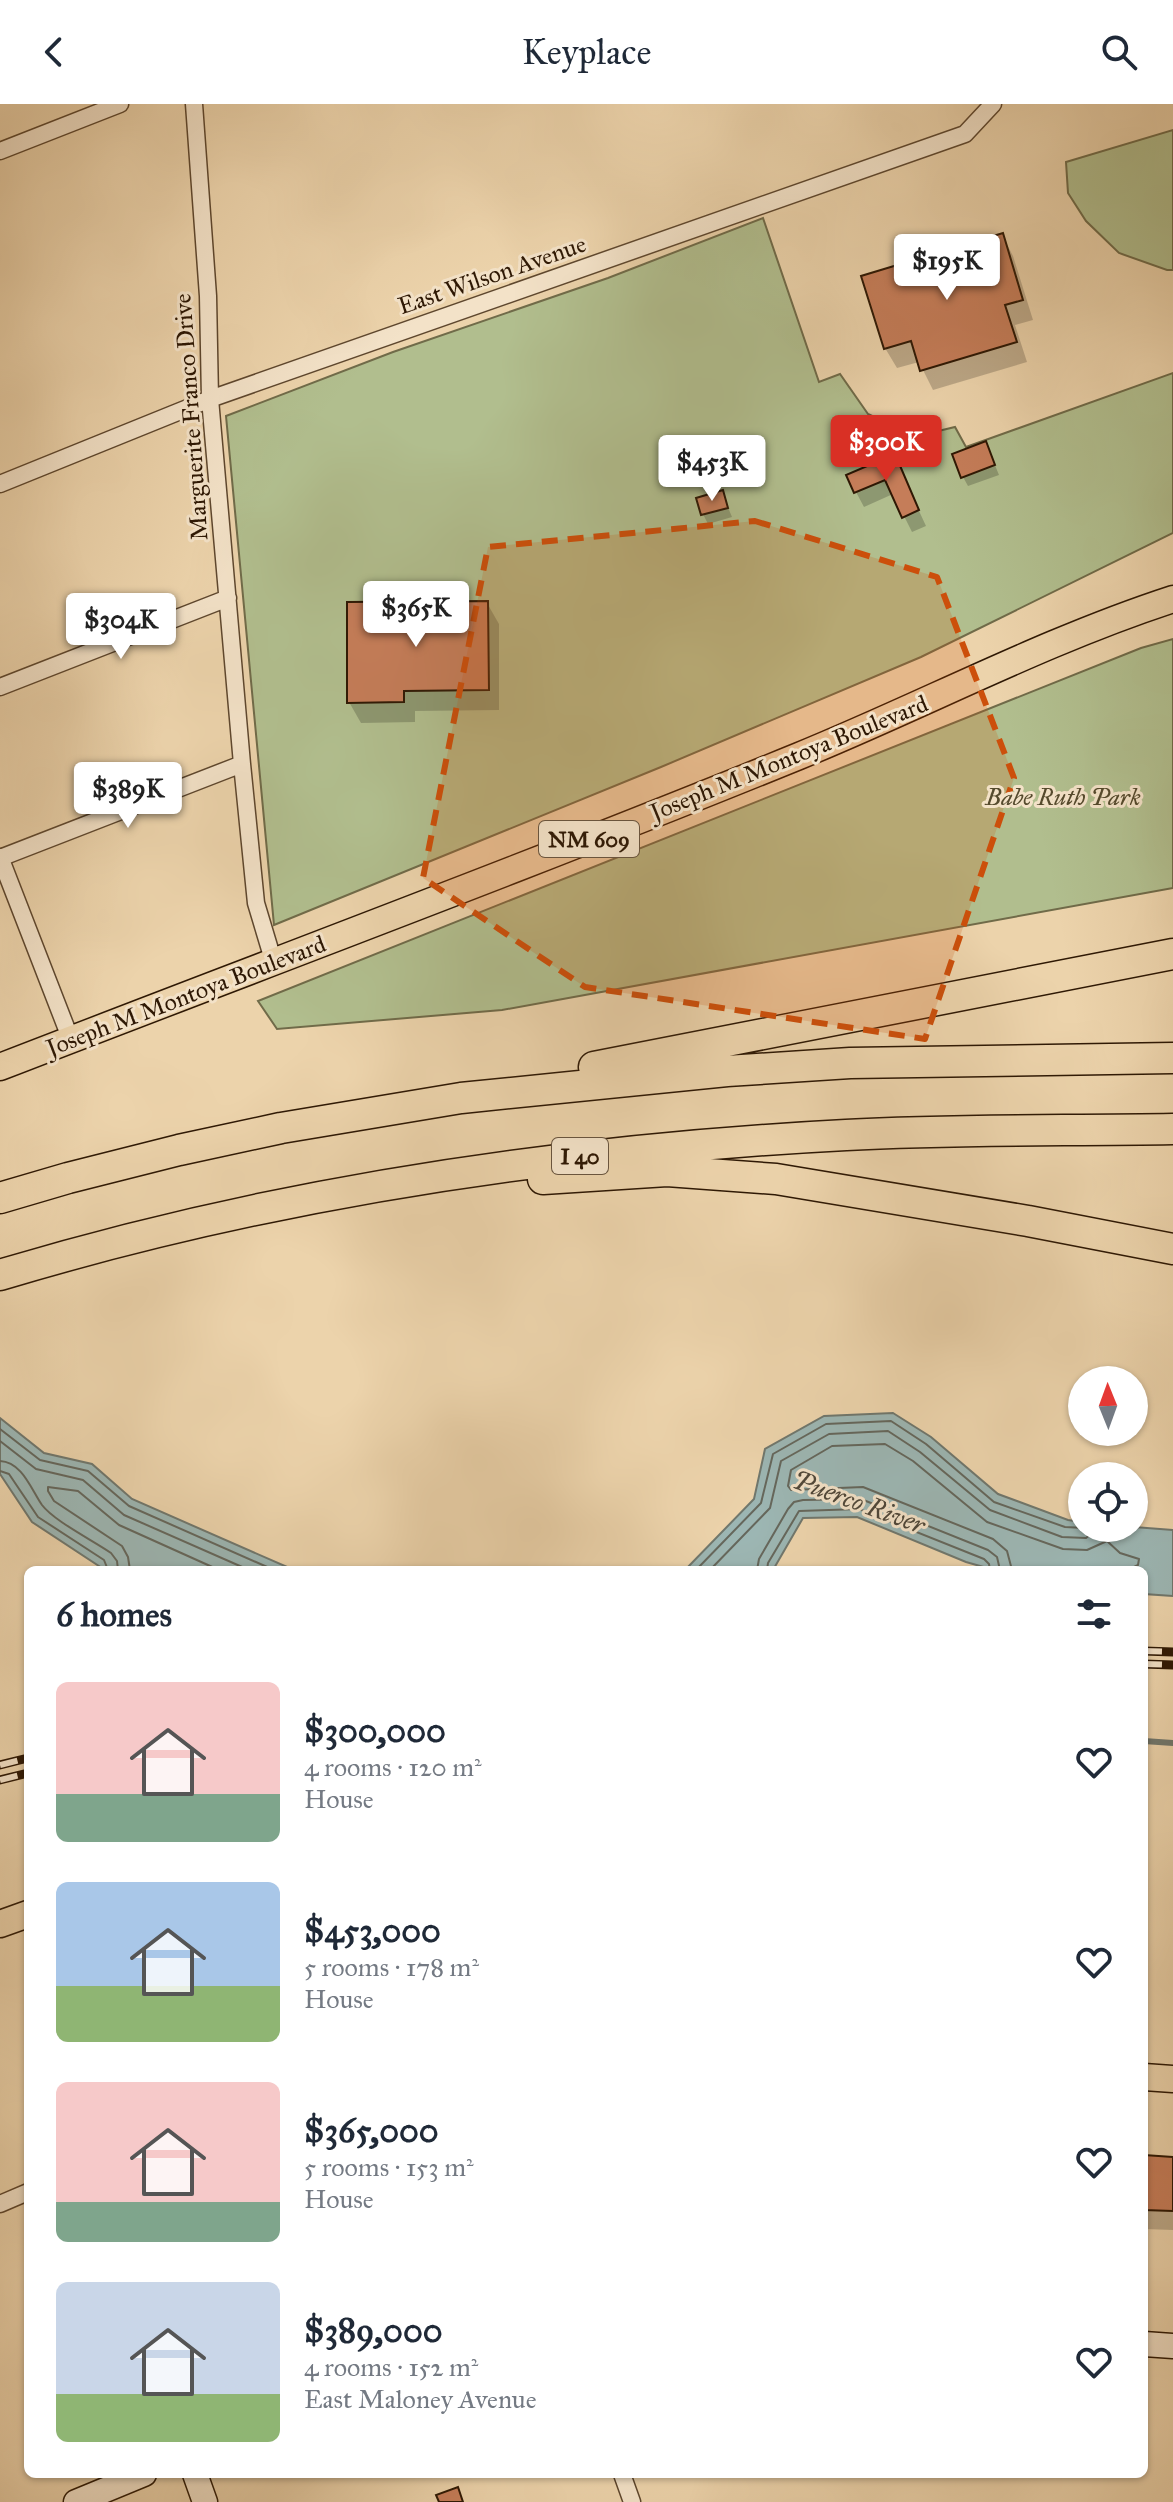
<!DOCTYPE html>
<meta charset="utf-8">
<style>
body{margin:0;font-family:"IM FELL Great Primer",serif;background:#f6f6f7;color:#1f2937;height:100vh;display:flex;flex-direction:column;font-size:30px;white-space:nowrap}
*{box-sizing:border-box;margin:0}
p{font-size:26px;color:#747a83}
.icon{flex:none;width:44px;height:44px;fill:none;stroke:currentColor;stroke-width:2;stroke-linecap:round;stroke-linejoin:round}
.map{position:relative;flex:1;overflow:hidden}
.drawer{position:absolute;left:24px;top:1462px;width:1124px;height:912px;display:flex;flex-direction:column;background:#fff;border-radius:12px;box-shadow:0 2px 6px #0004}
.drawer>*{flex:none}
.needle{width:52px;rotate:359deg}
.tools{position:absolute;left:1068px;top:1262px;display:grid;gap:16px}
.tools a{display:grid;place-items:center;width:80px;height:80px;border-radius:50%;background:#fff;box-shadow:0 2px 6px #0004;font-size:40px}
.price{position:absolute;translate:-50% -68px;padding:0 18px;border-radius:8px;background:#fff;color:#222;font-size:26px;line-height:52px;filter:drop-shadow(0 2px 4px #0008)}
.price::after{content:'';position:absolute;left:50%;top:48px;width:24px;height:18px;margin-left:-12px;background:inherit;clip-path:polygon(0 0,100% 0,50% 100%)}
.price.current{background:#d93025;color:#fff}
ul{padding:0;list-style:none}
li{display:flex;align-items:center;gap:24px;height:200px;padding:0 32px}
li span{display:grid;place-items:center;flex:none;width:224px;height:160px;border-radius:12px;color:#555}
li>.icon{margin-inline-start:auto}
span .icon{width:96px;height:96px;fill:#fffc;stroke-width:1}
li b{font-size:34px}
h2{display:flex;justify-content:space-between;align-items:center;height:96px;padding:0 32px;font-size:34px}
header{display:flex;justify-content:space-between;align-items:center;height:104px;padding:0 32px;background:#fff;font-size:36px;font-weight:600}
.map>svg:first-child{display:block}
</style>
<header><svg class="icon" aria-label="back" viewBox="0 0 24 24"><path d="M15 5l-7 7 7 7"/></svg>Keyplace<svg class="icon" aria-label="search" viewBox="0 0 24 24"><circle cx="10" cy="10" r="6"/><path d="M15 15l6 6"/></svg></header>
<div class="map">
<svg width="1173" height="2398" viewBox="0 0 1173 2398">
<rect width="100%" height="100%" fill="#ecd3ab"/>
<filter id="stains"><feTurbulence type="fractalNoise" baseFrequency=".0025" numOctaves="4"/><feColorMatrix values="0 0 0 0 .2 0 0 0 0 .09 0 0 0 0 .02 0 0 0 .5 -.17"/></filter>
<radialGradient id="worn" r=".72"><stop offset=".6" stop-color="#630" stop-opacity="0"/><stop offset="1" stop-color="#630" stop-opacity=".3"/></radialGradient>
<path fill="#b1be8e" stroke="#706b49" stroke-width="2" d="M1173,26V166H1167L1119,149L1086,117L1068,89L1066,58Z
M763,114L819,278L840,270L868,310L897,324L926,330L955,323L966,343L1173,269V429L921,553L661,663L274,821L226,312L393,248L608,174Z
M1173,535V784L502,906L277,925L258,897L1141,544Z"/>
<path fill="#9cb6b3" stroke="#70776d" stroke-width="2" d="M893,1309L931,1333L998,1390L1068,1416L1082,1418V1424L1134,1423L1173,1426V1492L1144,1490V1466H994L966,1458L857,1413L803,1414L773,1466H663L686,1465L754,1395L765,1345L824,1312Z
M0,1314L44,1349L92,1360L132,1395L294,1466H105L32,1418L0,1370Z"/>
<path fill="#0003" d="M1002,131L1013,152L1033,216L1015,221L1027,258L933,286L919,258L897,264L885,244Z
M990,349L999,371L968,382L963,373Z
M894,353L926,422L912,428L893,390L864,403L856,388Z
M722,389L732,413L708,420L703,410Z
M487,499L499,520V606L415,607V618L361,619L349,598Z
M1144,2053L1173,2055V2126L1144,2125Z"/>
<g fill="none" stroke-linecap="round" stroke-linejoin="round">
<path stroke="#65675c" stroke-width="2" d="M0,1325L40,1356L88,1367L129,1402L274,1466
M0,1337L36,1365L83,1376L124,1411L249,1466
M0,1357C22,1358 31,1385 42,1401C54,1417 94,1437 111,1449L117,1457L118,1466
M0,1367L9,1370L38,1413L104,1456L108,1466
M130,1466L128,1453L122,1442L54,1397L48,1387V1383L78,1387L119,1421L219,1466
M696,1466L761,1399L773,1350L826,1320L891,1317L926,1340L994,1398L1065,1423L1085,1424
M710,1466L770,1404L781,1357L829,1330L888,1327L920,1348L990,1406L1062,1433L1086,1434L1098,1424
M757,1466L759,1455L788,1405L794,1398L803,1396L861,1395L988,1446L997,1453L1000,1466
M767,1466L768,1459L799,1407L859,1405L984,1455L989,1460L990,1466
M1012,1466L1007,1447L993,1435L863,1383L791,1386L788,1382L791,1366L832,1342L885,1340L913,1357L987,1418L1063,1445L1087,1446L1107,1437L1120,1449L1139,1455L1138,1461L1128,1466"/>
<path stroke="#70776d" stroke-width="6" d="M1144,1637L1173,1639"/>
</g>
<path fill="#c57d59" stroke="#2e1804" stroke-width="2" d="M1003,129L1023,196L1005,201L1017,238L920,267L911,237L884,245L861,172Z
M986,337L995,361L961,374L952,350Z
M895,350L919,406L902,414L885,376L854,389L846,371Z
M723,386L728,404L701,411L696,394Z
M488,497L489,586L404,587V598L347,599V498Z
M1144,2051L1173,2053V2107L1144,2106Z
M458,2383L463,2398H439L436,2391Z"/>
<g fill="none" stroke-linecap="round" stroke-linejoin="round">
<defs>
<path id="minor" d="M194,0L208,192L210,295L242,660L256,799L274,859
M0,47L120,0
M0,380L210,295L965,30L993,0
M0,583L228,494
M0,753L71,936
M0,754L242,660
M0,2100L28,2088
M622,2370L632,2398"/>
<path id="secondary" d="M1144,2240L1173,2242
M195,2370L205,2398
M76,2398L144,2370"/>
<path id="primary" d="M0,963C266,860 534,760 799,652C924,601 1044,537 1173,495
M0,1820L28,1810
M1144,1973L1173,1975"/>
<path id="motorway" d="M594,963L1173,850
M543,1075L667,1067L776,1075L1028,1117L1173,1145
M0,1094L68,1074L179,1046L281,1024L461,994L727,967L850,959L1173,954
M0,1171C275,1088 559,1046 846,1031C955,1025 1064,1027 1173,1025"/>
</defs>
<use href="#minor" stroke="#5e472e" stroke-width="19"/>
<use href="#secondary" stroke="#2e1804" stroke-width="27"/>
<use href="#primary" stroke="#2e1804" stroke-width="29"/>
<use href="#motorway" stroke="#2e1804" stroke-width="33"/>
<use href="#minor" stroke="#f3e2c8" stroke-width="16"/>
<use href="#secondary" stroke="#f3e2c8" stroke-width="24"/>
<use href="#primary" stroke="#ecd3ab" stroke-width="26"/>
<use href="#motorway" stroke="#ecd3ab" stroke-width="30"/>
<defs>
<path id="rail" d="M1144,1547L1173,1548
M1144,1560L1173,1561
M0,1661L28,1654
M0,1676L28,1669"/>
</defs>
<use href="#rail" stroke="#2e1804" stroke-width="9"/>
<use href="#rail" stroke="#f3e2c8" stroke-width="6" stroke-dasharray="18" stroke-linecap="butt"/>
</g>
<path fill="#cc4f0b" fill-opacity="0.2" stroke="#cc4f0b" stroke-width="6" stroke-dasharray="16 10" stroke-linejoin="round" d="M755,417L937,473L1014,674L925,935L585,883L423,774L488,443Z"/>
<g text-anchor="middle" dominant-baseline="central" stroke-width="6" stroke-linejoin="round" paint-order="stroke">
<g fill="#f3e2c8" stroke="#69553f" stroke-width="2">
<rect x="539" y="717" width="100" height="36" rx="6"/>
<rect x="552" y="1034" width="56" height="36" rx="6"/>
</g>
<g font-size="22" font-weight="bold" fill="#2e1804">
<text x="589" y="735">NM 609</text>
<text x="580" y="1052">I 40</text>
</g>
<g font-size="24" fill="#2e1804" stroke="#f3e2c8">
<text transform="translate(492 171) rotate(-19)">East Wilson Avenue</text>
<text transform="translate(191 313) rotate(-94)">Marguerite Franco Drive</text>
<text transform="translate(789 654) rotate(-22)">Joseph M Montoya Boulevard</text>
<text transform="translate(186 892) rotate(-21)">Joseph M Montoya Boulevard</text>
</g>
<g font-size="24" font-style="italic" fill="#554a2d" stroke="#f3e2c8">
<text x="1063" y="693">Babe Ruth Park</text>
</g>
<g font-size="26" font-style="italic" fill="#4f4739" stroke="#f3e2c8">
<text transform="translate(859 1398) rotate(20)">Puerco River</text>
</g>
</g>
<rect width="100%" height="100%" filter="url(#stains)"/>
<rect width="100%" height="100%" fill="url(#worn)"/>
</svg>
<div class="tools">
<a><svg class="needle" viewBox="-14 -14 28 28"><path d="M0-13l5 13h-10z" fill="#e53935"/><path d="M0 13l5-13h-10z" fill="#747a83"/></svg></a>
<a><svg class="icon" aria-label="locate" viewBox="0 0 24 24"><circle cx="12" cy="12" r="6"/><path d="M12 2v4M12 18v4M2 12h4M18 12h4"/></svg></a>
</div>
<b class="price" style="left:947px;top:198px">$195K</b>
<b class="price current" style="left:886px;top:379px">$300K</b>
<b class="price" style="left:712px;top:399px">$453K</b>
<b class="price" style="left:416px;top:545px">$365K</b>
<b class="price" style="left:121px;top:557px">$304K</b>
<b class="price" style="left:128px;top:726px">$389K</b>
<section class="drawer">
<h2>6 homes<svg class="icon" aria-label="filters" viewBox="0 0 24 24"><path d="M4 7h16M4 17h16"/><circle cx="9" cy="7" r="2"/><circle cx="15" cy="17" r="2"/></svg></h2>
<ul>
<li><span style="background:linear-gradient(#f6c9c9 70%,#7fa58c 0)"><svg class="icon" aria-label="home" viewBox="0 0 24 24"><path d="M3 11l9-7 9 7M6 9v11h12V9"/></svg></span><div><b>$300,000</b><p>4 rooms · 120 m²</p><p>House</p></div><svg class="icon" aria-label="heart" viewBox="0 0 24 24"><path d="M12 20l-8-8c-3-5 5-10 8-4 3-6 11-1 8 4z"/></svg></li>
<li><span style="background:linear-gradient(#a9c7e8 65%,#8fb573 0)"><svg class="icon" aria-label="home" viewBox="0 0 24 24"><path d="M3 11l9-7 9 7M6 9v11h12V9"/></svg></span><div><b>$453,000</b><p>5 rooms · 178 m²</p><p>House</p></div><svg class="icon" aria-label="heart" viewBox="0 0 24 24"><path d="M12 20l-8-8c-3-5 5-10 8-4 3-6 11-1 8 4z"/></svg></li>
<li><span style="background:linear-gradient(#f6c9c9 75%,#7fa58c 0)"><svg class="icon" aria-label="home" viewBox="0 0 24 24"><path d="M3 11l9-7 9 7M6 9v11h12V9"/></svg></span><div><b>$365,000</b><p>5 rooms · 153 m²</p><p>House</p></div><svg class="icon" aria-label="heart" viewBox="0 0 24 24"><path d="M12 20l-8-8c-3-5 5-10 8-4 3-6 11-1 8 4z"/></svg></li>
<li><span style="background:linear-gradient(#c9d6e8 70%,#8fb573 0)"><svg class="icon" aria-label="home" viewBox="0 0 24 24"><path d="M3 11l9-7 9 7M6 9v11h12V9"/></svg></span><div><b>$389,000</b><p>4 rooms · 152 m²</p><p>East Maloney Avenue</p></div><svg class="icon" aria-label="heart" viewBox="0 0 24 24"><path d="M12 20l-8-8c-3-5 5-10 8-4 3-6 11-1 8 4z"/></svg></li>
</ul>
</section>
</div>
